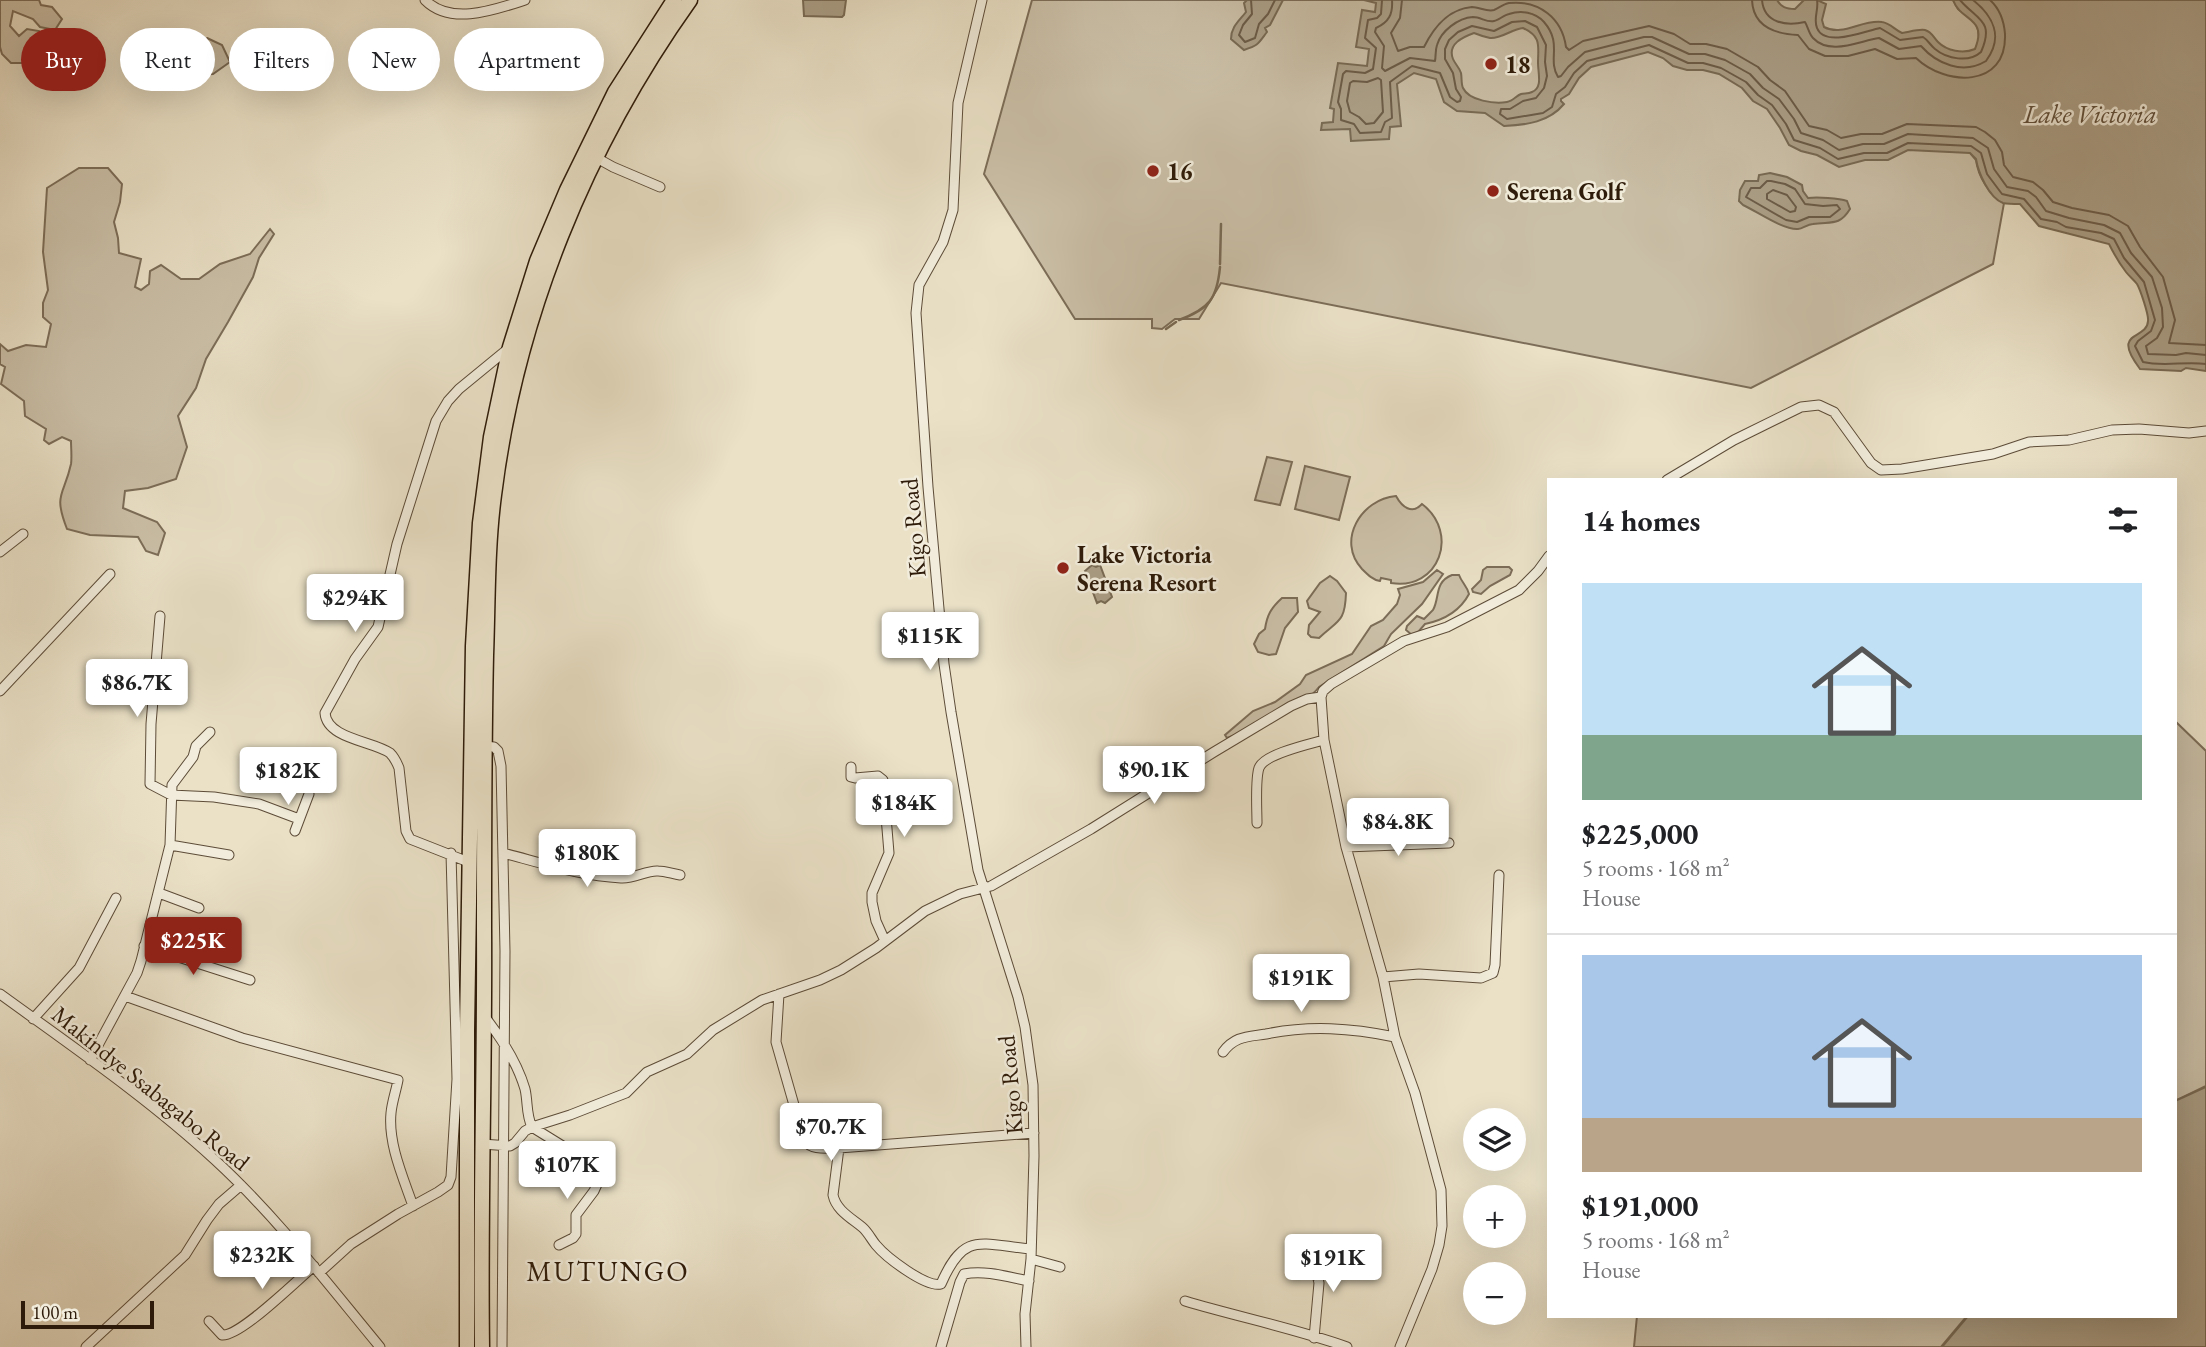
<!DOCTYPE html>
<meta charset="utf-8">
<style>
body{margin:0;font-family:"EB Garamond",serif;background:#f2f2f2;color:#202124;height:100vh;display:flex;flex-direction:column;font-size:26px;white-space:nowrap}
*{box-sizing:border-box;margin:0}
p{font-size:23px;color:#757577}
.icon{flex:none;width:38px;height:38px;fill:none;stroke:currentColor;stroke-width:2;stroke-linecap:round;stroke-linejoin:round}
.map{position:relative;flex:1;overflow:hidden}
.details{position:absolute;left:1547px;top:478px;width:630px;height:840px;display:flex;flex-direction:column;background:#fff;border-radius:0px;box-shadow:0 7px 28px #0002}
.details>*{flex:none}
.guide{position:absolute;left:21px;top:28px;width:665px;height:63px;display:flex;gap:14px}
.tools{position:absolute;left:1463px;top:1108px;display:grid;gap:14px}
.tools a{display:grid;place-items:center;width:63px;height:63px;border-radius:50%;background:#fff;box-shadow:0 7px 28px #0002;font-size:35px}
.scale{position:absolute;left:21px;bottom:18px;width:133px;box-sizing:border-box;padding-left:7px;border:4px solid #2e1b09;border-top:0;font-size:19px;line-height:24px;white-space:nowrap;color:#2e1b09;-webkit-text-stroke:5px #f1ecdb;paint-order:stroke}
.price{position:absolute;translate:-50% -60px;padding:0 16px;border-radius:7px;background:#fff;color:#222;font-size:23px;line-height:46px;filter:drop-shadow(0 2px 4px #0008)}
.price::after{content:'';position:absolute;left:50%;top:42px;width:21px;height:16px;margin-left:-10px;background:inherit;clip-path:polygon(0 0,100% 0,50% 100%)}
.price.active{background:#8f2418;color:#fff}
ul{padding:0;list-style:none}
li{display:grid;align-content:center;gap:14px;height:371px;padding:0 35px}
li+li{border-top:2px solid #e0e0e0}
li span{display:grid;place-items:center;height:217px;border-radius:0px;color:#555}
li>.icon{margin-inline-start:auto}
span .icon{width:126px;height:126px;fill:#fffc;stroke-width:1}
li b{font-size:30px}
h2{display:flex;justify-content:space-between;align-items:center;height:84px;padding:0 35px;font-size:30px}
.chip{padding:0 24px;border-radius:32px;background:#fff;box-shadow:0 7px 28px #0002;font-size:24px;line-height:63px}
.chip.active{background:#8f2418;color:#fff}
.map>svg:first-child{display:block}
</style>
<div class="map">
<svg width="2206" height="1347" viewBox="0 0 2206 1347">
<rect width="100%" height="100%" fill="#eae1c7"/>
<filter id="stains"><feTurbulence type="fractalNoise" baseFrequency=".00286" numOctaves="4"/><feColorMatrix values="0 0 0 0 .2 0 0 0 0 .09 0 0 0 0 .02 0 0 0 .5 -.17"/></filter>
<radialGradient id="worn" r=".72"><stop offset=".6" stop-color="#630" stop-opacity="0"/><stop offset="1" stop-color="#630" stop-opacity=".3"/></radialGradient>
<path fill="#cabfa7" stroke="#7c6d58" stroke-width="2" d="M0,0H39L41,5L52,7L62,19L55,30L40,27L33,19L13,11L10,26L19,36L27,29L39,31L43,59L28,63H11L2,54L0,47Z
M1032,0H1953L1958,9L1975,22L1978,30L1979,39L1971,61L1970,153L1976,160C1978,175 1989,196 2004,203L1993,264L1751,388L1221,283L1199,319H1175L1162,329L1152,328V319H1075L984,174Z
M207,38L222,45L230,62L213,74L199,75L188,44L192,39Z
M79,168H108L122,184L120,202L114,222L118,238L119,253L141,259L135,287L141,290L149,284L150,271L161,265L181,279H199L220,264L250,254L270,229L274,234L259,258L253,277L228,322L206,359L196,388L178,416L187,447L176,479L148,488L125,491L123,508L157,522L165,533L158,555L146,551L138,537L90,535L67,529C53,493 64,496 71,464C72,457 71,448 71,441L62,437L49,444L44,440L46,429L25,416L24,401L1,384L5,367L0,364V344L8,351L26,345L46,347L51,324L43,317V303L48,290L43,252L47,188Z
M1267,457L1292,462L1280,505L1255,500Z
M1305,466L1350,477L1339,520L1295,509Z
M1396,496C1402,507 1412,515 1422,504C1460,533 1439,591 1391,583V580L1381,578L1380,581C1373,580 1368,575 1362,569C1336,541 1361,499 1396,496Z
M1487,567H1509L1512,570L1510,575L1490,586L1481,594L1473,592L1472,589L1481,580L1483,570Z
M1437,570L1443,574L1422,604L1391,634L1384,646L1319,687C1304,707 1251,730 1227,738L1225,735L1253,711L1275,702L1300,684L1306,675L1352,654L1371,626L1383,620L1397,604L1400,595L1398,589L1423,582Z
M1452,575H1459C1462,583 1467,586 1469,594C1460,611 1444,620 1425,624L1419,631L1412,635L1406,630L1407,626L1417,616L1424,619C1426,617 1431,612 1433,610C1440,598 1434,582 1452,575Z
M1330,576L1337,581L1346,593C1345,623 1338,620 1319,638L1311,637L1308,634L1309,625L1320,612L1309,608L1307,601L1320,583Z
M1282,598H1297L1298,612L1285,628L1276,654L1269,655L1258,652L1254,644L1259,634L1265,629C1267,615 1271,608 1282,598Z
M2175,721L2206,751V1086L2175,1101Z
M1637,1316H1967L1941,1347H1634Z"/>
<path fill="#aa9e86" stroke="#786a54" stroke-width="2" fill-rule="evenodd" d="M803,0H846L844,15L842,17L804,16Z
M1247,0H1283L1270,25L1265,28L1267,32C1258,44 1259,45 1244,50L1231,39C1231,27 1239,21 1246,12L1244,3Z
M1364,0H1777C1781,7 1786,9 1795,9L1804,0H1817L1826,4L1822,20L1824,27C1843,37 1862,19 1882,22C1890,23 1895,30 1902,33C1909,32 1918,29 1925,30C1932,32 1933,37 1938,42C1947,51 1963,54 1975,49C1988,17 1961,22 1953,0H2206V371L2186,368L2181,371L2140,369C2110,329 2147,341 2148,321C2149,315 2140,289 2137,284C2134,280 2129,276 2126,272C2119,263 2114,254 2109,244L2039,226L2020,204C2014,204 2008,204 2003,203C1989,198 1978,172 1976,159L1970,153L1908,150L1888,160H1865L1839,167L1817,155L1801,151L1789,145L1780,128L1767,109L1753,101L1742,88L1719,74L1703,70H1687L1673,66L1663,58L1648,52L1591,67L1579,78L1569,94L1561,99V101L1564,104C1549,122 1527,125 1504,126L1485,113L1457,111L1444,102L1436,79L1414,73L1397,84L1401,126L1390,127L1389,139L1351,141L1350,129L1321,130L1322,123L1333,122L1334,109L1330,108L1338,63L1367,66L1369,49L1356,47L1362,10L1375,12L1376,3ZM1523,28C1542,37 1538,46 1538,63C1538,73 1543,88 1532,92C1528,94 1524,93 1521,94C1516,96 1513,101 1507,102C1495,104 1469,101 1463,88C1461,84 1462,78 1461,73C1459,67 1455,64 1453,59C1447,44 1463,37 1474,33C1479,35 1485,37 1490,38C1501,39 1512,29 1523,28Z
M1770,173L1787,177L1802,185L1803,191L1808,198C1817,197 1839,198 1847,201L1850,209C1839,227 1830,221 1813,224C1807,224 1803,229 1798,229C1783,230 1758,212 1743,205L1739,201L1740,190L1745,181H1758L1759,175Z
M1092,565L1096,567L1100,565L1112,597L1105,603L1101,601L1097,603L1085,571Z
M2206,1087V1347H1942L1968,1316H2175V1101Z"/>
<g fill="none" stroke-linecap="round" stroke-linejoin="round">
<path stroke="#6c5c48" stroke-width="2" d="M1251,0L1252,14L1243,25L1239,35L1245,42L1255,38L1259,24L1268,14L1275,0
M1382,0L1381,14L1377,18L1368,20L1365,38L1376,48L1373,69L1365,73L1346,71L1343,74L1338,102L1341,109V120L1354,124L1360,133L1381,132L1385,122L1392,118L1390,82L1412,66L1440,73L1450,97L1457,102L1460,101L1461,97L1456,89L1453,73L1445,59V49L1449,40L1458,32L1472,26L1494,31L1512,22L1525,21L1537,27L1546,45L1545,62L1547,76L1544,88L1536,98L1523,101L1510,109H1501L1500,114L1507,119L1543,113L1552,107L1556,94L1565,87L1574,73L1587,61L1649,45L1688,63H1703L1721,68L1746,82L1758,95L1772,105L1786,124L1794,140L1820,148L1838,159L1864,153H1887L1908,143L1971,146L1981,153L1987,174L2002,194L2024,199L2041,219L2057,222L2066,227L2101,233L2114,239L2124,258L2144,282L2155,320L2151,331L2138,341L2135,346L2143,362C2164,367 2185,361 2206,364
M1392,0C1393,14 1389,22 1376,28L1375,32L1384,46L1382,68L1385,71L1410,58L1435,61C1436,56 1435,51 1437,45C1441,31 1458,18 1473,17C1481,17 1487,23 1494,21C1499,20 1504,15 1509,14C1521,10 1535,12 1544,22C1563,44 1547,59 1558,77L1561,76L1568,67L1585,52L1644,37H1652L1689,54H1705L1725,60L1750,74L1763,88L1779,99L1794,119L1801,133L1823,140L1839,150L1863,144H1884L1908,134L1973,138L1988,148L1994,169L2007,187L2028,191L2036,197L2046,211L2069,218L2104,225L2120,233L2131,253L2152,277L2162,308L2163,327L2157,338L2146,346L2148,354L2176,355L2186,353L2206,355
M1402,0L1400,18L1391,33L1398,51L1410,47H1424C1434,27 1448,9 1472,7C1479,7 1487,12 1494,10C1499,8 1503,4 1509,3C1539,0 1562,18 1566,47L1569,50L1583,41L1649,26L1674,34L1690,44H1706L1727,49L1758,67L1770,80L1785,91L1809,126L1827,130L1841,138L1861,134H1882L1907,124L1976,127L1985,132L1995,140L2002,152L2004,165L2013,177L2033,182L2043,190L2053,202L2072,208L2109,215L2128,226L2140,247L2163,277L2175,320L2169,343L2206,345
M1752,0C1753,27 1775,34 1798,35L1809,49L1825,56H1848L1875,49L1897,59L1916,58C1945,86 2007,89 2005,34C2004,21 2000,9 1990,0
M1762,0C1764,24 1787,26 1805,22C1808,27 1809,34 1813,38C1830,56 1859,41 1879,38L1899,49L1921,46C1937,64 1963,75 1986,61C2004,37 1993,16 1973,0
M1817,0C1819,9 1813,19 1817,28C1825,48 1865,31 1880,28L1900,40L1923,37C1928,40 1930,45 1935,49C1947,59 1969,63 1981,52C1995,20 1977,20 1960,0
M1378,78L1381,80L1383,112L1374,123L1366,124L1359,117L1350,112L1347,101L1350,83L1353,81L1367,82Z
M1771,181L1785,184L1795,189L1805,204L1823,206L1837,205L1840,209L1830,217H1809L1797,222L1786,220L1746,197L1751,188H1760L1767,181Z
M1773,190L1787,195L1796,207L1795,211L1790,212L1767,199V194Z"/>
<path stroke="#786a54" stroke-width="2.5" d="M1220,264L1221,224
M1179,320C1209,309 1217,299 1220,267
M1166,329L1176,322"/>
<defs>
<path id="minor" d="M425,0C451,26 494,10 525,0
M982,0L958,103L953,210L943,242L919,285L916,313L928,487L944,664L951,712L978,870L1018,997L1025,1027L1033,1085L1034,1156L1031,1259L1025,1314L1026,1347
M595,157L613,167L660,187
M1667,480L1734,440L1801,407L1819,405L1834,412L1871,463L1881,470L1902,469L1993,454L2029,442L2069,440L2112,430L2139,429L2189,433L2206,431
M0,552L23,534
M160,616L151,724L150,784L171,795L214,797L259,804L299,819
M0,691L110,574
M485,746L494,747L498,751L501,766L505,951L502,1347
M851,767V777L855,778L878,776L883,780L889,853L872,893V902L876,921L885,941
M1257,823C1257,810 1255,780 1259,768C1264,754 1310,744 1324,740
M295,831L309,794
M170,845L229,855
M1346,847L1449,843
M503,853C542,863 580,876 621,878C634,879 647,870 658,871C665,871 673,874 680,875
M471,863L410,839L406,831L399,768C397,763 394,757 390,753C373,741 327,739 325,713L355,659L378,627L397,544L436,421L448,401L459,389L509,348
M159,893L199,908
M144,946L250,980
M1383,977L1419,974L1481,978L1493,973L1495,965L1499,875
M0,994C73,1047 149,1099 215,1160C276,1216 327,1283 380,1347
M779,994L776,1042L804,1140C812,1151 827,1148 839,1148L1034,1133
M125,996L242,1038L398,1080C396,1091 392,1102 391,1113C388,1144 403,1177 413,1206
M485,1017C502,1039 517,1062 525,1089C528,1102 526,1115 532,1127L603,1171L594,1191L576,1215V1234L573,1238L559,1245
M33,1019L79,968L116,898
M1223,1052C1235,1036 1247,1037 1266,1034C1310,1025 1351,1028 1395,1037
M90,1060L137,973L141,961L170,845L172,785L193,757L196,746L210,732
M482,1144L510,1146L515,1143L525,1131L532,1127L570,1115L626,1093L647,1072L687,1054L713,1030L762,1000L820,980L841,970L876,948L925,911L960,894L991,886L1091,829L1214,752L1291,706L1307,699L1321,697
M839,1148L833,1195C836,1210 851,1218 862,1227C868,1232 871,1239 876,1245C886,1257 926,1288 941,1284C964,1231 980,1244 1030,1249
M1031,1259L1060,1267
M1307,1266L1318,1278L1319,1283L1314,1338
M319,1273L351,1244L398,1214L438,1192L448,1185L451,1177L457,1079L451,853
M1185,1301C1238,1317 1294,1328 1347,1347
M209,1321L222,1335C240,1337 297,1280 314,1266
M86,1347L185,1255L207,1220L219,1204L241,1185
M941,1347L960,1282L964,1274C986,1270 1008,1277 1029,1281
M1400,1347L1432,1269L1439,1245L1442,1226L1441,1190L1415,1093L1395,1037L1383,977L1346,847L1324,740L1321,697L1323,691L1331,684L1404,641L1447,627L1519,590L1538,571L1549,556"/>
<path id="highway" d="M467,1347V1030L473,646L480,523L491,437L510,347L537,261L567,190L615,92L674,0
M482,1347C480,1207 485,1068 484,928C484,837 484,746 486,655C488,602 487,548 494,495C516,317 586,146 690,0"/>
</defs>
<use href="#minor" stroke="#5d4c38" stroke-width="11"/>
<use href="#highway" stroke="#2e1b09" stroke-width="17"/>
<use href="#minor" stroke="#f1ecdb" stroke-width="9"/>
<use href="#highway" stroke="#eae1c7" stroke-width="14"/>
</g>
<g fill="#8f2418" stroke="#f1ecdb" stroke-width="2.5">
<circle cx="1491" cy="64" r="7"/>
<circle cx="1153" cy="171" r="7"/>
<circle cx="1493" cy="191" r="7"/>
<circle cx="1063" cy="568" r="7"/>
</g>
<g text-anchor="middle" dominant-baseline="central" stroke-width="5" stroke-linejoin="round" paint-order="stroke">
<g font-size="24" font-weight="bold" fill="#2e1b09" stroke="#f1ecdb" text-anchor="start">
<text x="1505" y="64">18</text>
<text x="1167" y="171">16</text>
<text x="1507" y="191">Serena Golf</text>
<text x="1077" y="554">Lake Victoria<tspan x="1077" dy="28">Serena Resort</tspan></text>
</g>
<g font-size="24" fill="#2e1b09" stroke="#f1ecdb">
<text transform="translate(913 528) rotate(-95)">Kigo Road</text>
<text transform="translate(1010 1085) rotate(-95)">Kigo Road</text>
<text transform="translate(151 1088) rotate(39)">Makindye Ssabagabo Road</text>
</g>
<g font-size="26" font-style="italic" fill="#604f3b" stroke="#f1ecdb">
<text x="2090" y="114">Lake Victoria</text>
</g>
<g font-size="28" letter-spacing="2" fill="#2e1b09" stroke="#f1ecdb">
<text x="608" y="1271">MUTUNGO</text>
</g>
</g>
<rect width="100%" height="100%" filter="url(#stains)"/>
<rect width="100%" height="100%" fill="url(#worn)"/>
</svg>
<div class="tools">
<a><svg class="icon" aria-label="layers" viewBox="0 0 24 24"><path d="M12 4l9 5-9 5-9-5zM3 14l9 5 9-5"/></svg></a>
<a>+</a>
<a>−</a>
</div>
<div class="scale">100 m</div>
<b class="price" style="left:355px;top:634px">$294K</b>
<b class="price" style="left:930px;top:672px">$115K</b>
<b class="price" style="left:137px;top:719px">$86.7K</b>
<b class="price" style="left:1154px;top:806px">$90.1K</b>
<b class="price" style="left:288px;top:807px">$182K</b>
<b class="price" style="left:904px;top:839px">$184K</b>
<b class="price" style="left:1398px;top:858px">$84.8K</b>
<b class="price" style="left:587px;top:889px">$180K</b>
<b class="price active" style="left:193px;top:977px">$225K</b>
<b class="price" style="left:1301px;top:1014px">$191K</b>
<b class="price" style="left:831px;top:1163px">$70.7K</b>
<b class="price" style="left:567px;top:1201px">$107K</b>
<b class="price" style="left:262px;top:1291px">$232K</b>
<b class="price" style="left:1333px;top:1294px">$191K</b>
<div class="guide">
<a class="chip active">Buy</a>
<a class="chip">Rent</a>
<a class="chip">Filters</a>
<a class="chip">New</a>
<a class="chip">Apartment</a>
</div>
<section class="details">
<h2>14 homes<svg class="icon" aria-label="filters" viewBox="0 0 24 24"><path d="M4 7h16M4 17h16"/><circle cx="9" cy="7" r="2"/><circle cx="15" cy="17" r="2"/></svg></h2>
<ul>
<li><span style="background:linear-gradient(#bfe0f5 70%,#7fa58c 0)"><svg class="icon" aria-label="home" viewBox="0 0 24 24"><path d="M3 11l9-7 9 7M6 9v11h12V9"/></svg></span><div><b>$225,000</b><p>5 rooms · 168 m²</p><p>House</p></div></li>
<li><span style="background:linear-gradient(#a9c7e8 75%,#b9a48a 0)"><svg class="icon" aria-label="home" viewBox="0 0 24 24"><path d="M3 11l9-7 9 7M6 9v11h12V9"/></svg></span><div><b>$191,000</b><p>5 rooms · 168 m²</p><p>House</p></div></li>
</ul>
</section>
</div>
